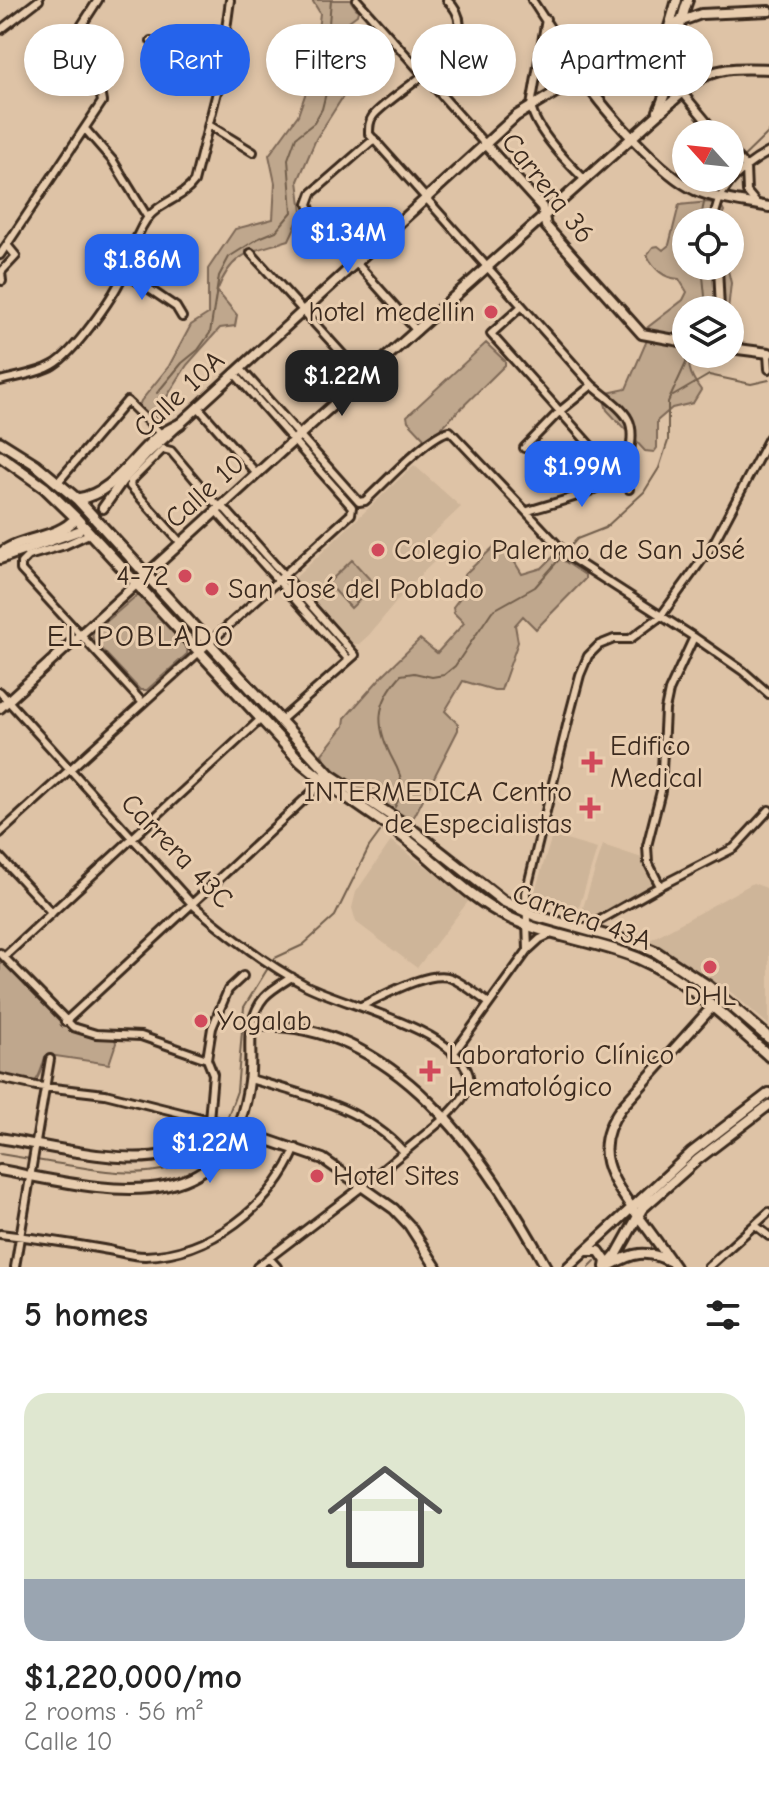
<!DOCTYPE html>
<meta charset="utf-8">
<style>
body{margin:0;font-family:"Comic Neue",sans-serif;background:#f2f2f2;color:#222;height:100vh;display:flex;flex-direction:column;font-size:30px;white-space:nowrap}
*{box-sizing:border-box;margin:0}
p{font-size:26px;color:#767676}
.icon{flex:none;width:44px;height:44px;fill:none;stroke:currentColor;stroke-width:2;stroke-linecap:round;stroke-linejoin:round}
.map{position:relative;height:1267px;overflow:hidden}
.panel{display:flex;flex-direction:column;background:#fff;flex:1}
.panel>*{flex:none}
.banner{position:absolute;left:24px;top:24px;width:722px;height:72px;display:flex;gap:16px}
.needle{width:52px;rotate:297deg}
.buttons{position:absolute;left:672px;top:120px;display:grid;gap:16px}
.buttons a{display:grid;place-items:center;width:72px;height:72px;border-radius:50%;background:#fff;box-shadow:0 4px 12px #0003;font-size:40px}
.price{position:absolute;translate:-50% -68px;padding:0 18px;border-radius:16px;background:#2563eb;color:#fff;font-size:26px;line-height:52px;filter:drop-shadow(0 2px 4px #0008)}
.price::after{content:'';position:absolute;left:50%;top:48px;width:24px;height:18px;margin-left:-12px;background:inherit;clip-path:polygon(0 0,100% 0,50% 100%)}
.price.current{background:#222;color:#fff}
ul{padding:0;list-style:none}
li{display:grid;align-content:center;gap:16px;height:424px;padding:0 24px}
li span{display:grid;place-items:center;height:248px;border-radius:24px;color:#555}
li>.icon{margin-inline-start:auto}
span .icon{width:144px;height:144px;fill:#fffc;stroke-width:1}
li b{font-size:34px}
h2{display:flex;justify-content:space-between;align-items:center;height:96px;padding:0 24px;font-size:34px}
.chip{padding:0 28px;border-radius:36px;background:#fff;box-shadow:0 4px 12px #0003;font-size:28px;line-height:72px}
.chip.current{background:#2563eb;color:#fff}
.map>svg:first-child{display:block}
</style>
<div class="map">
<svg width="769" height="1267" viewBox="0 0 769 1267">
<rect width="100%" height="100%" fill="#dec3a6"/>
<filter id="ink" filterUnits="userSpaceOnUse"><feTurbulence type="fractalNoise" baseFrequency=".0125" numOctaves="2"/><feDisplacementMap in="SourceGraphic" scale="16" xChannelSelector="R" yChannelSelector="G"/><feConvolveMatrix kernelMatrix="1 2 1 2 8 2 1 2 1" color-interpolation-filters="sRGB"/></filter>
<g filter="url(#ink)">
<path fill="#ceb599" d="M414,465L461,507L424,542L439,557L411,584L369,635L359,644H348L292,581Z
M552,836L597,849L577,914L532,901Z
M391,841L470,899L417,968L356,922L352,908L356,892Z
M603,845L642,858L655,886L599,919L581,914Z
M753,883L769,889V1025L732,993L650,940Z"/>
<path fill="#bfa78d" stroke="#7d6856" stroke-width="2" d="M312,0H350L358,11L357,15L341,27L340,34L352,65L353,81L316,139L298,181L302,212L289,240C252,252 233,250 217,291L237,315L235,326L220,328L187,365L161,406L164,416C153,421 145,414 139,406L141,401L169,366L191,325L208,314V269L235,229L273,219L275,183L269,155L298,115L313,72L320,13Z
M709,202L722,207L724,211L719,222H686V266H727L731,283L728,310H686V354H690C687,369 692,378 701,390L693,403L672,408L657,421V448L654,452L645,451L607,410L604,400L608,393L626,389L651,331L648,327L683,300L687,292L679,279C663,278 654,269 647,255L653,247L658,246L663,250L669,245L679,205Z
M486,343L505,361V365L437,432L425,439L408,421L407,416Z
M500,541L503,543L522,574L542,568L555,555L585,575V579L536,629L523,616L515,625L518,642L501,690H494L463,681L445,711L458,724V730L415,815L411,820L402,818C382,804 328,776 322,754L344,726L345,718L383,675L420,639L437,653L464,623L454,613L453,607L462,595L464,575Z
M352,560L375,585L351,608L328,583Z
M136,596L143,597L188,647L187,654L147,690H140L93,640L92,634Z
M0,958C33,992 64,1038 115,1038L116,1043L109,1064L49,1055L45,1057C36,1092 32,1086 0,1082Z"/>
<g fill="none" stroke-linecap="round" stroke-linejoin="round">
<path stroke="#725e4c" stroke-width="2" d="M730,170L769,132
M708,193L720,178
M700,222L705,198
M701,310L705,296L702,266
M157,393L182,363L198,350L210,333L219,276L229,257L259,238L276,231L292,212L288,159L296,137L314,123L322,109L330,77L328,35L331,0
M673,396L709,375L751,384L769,380
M395,807C397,802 402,795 402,790C403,779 398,769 393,760C375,726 375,704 401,675L414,673L432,677L444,675L455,666L492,611L535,587L577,539L605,528L644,492L659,468L668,441V402L686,363V354
M272,963L275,958L303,945L335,916L369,847L380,832
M225,1124L237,1091L244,1007L268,968
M0,1154L30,1159
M36,1160C98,1169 181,1195 221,1129
M589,1267L595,1261"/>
<path stroke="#bda48b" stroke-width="8" stroke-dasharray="8 4" stroke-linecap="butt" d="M80,530L103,508"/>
<defs>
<path id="street" d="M357,0L484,143
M447,0C494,43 395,89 373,116C369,121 369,127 369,134L592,385C603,395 621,406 628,419C632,426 632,436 631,444C628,490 563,499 528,511
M532,0L584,80
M546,19L531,106C535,130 568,163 585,180
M0,30L39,0
M151,41L218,88
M682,92L717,134
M209,125L253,152
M86,130L113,161L148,218
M374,139L312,193L308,204L311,212L417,331
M730,149L746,167
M746,167L747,192L757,204
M714,222C716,189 741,167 769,152
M251,253L364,378
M0,255L102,102L99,85L76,42L78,31L98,0
M718,266L720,310
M124,272L176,307L182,317
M2,281L1,272L16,256L7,245
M522,306L491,334L629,489
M768,353L769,369
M240,368L359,502L365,501C383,485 429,434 450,431L568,556L694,637L743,671L769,694
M0,381C17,376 38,374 53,365C74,353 112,299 122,277C130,258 134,237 146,220C159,202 182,199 194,182L218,88L230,0
M198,407L257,474
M524,448L559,412L592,385
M58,482L127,401L158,431V437
M216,511L349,660
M91,533L65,545L28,556L21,563V570L142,702
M181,543L130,486L131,481L163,449L171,451L214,502L226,510L355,655L280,721
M0,692L193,905C227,934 266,965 307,986C348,1006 446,1027 467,1070C476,1087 457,1106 446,1117L363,1186L257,1267
M0,833L351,514L352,507L234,373
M0,857L52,913
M660,886L648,862L647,846L661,791L665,710L669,691L694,637
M589,931L595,923L660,886L734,848L769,810
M528,950L526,893L570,713L580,675L588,656L599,645L614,639H630L661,616L712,546L769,438
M0,953L73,1027L96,1034L141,1036L207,1059
M4,957L261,719
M361,1006C382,997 429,969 451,978C465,984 477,995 489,1003
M65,1022L323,782
M251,1026C258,997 268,992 292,977
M453,1054L528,950L540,939L553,933
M0,1078L36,1086L105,1094L209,1120L213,1074L207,1059L212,1028L228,990L243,976
M250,1079C305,1095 364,1107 404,1152
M755,1225L769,1236
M0,1234C34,1238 69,1243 103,1249C116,1251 131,1256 145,1256C211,1254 271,1206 296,1148
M269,1258L277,1267
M15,1267L50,1059
M708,1267L769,1212"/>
<path id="secondary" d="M669,27L677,0
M571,55L596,66L608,68
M584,80C605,111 662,175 695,190C719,200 744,202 769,207
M658,111C675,75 674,36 688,0
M484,143L542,207L546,226L642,334L686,342
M730,348L769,353
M103,508L122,481L148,453L516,116L556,92L622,65L679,22L701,14L769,11
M0,559L78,531
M0,708L305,430L693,83C717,66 740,68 769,69
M0,1138C43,1145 126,1166 166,1154C183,1149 202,1135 209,1120L323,1159L394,1209L409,1225L436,1267
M0,1170C101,1189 231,1227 249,1081C252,1063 249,1044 251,1026C393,1017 487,1158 546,1267
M588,1251H599L606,1261L605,1267
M611,1265C632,1253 646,1249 669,1261
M568,1267L692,1152L769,1093
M606,1267L617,1254L642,1209L697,1160L769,1105
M675,1267C663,1250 651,1233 638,1216C612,1180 589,1151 621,1108L712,1007"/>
<path id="primary" d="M0,442L35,464L77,499L330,775L410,828L503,901L536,916L637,944L656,952L708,986L769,1038
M0,456L45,488L76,518L301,762C335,792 374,814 409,841C442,867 472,900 510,918C551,937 597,941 638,958C687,979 729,1021 769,1056
M77,499C113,494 131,459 157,437C164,432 172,428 180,424
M0,554C22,536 57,540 76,518"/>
</defs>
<use href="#street" stroke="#3b2a1e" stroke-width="12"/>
<use href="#secondary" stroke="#3b2a1e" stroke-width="14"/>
<use href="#primary" stroke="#3b2a1e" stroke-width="15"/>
<use href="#street" stroke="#e8cdaf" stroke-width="6"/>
<use href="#secondary" stroke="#e8cdaf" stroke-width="8"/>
<use href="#primary" stroke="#e8cdaf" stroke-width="9"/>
</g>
</g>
<g fill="#d1495b" stroke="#e8cdaf" stroke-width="3">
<circle cx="491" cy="312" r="8"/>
<circle cx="378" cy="550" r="8"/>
<circle cx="185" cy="576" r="8"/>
<circle cx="212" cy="589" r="8"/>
<path d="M588 750h8v8h8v8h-8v8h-8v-8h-8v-8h8z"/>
<path d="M586 796h8v8h8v8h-8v8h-8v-8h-8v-8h8z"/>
<circle cx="710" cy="967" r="8"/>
<circle cx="201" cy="1021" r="8"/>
<path d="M426 1059h8v8h8v8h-8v8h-8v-8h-8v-8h8z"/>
<circle cx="317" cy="1176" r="8"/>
</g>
<g text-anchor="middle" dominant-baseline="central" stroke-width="6" stroke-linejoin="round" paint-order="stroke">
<g font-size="28" fill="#3b2a1e" stroke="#e8cdaf">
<text transform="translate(548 188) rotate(52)">Carrera 36</text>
<text transform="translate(179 394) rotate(-43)">Calle 10A</text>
<text transform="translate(205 491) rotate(-42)">Calle 10</text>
<text transform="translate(177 851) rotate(46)">Carrera 43C</text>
<text transform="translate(582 917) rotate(20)">Carrera 43A</text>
</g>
<g font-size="28" fill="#3b2a1e" stroke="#e8cdaf" text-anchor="start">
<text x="475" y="312" text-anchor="end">hotel medellin</text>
<text x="394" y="550">Colegio Palermo de San José</text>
<text x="169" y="576" text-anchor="end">4-72</text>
<text x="228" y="589">San José del Poblado</text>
<text x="610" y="746">Edifico<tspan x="610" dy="32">Medical</tspan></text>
<text x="572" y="792" text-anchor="end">INTERMEDICA Centro<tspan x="572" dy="32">de Especialistas</tspan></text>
<text x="710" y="996" text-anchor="middle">DHL</text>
<text x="217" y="1021">Yogalab</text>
<text x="448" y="1055">Laboratorio Clínico<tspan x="448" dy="32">Hematológico</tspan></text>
<text x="333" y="1176">Hotel Sites</text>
</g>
<g font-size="30" letter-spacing="2" fill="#3b2a1e" stroke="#e8cdaf">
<text x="141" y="636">EL POBLADO</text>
</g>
</g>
</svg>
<div class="buttons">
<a><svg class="needle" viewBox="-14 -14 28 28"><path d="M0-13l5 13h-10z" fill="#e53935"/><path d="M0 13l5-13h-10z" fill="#767676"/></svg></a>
<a><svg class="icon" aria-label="locate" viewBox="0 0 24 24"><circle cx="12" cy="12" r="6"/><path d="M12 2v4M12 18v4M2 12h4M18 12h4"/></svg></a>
<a><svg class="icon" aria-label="layers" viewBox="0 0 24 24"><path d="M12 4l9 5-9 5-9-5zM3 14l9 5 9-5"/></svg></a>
</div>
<b class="price" style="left:348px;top:275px">$1.34M</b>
<b class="price" style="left:142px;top:302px">$1.86M</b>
<b class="price current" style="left:342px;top:418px">$1.22M</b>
<b class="price" style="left:582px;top:509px">$1.99M</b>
<b class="price" style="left:210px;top:1185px">$1.22M</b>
<div class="banner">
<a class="chip">Buy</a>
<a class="chip current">Rent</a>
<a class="chip">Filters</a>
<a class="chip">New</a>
<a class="chip">Apartment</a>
</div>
</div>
<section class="panel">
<h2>5 homes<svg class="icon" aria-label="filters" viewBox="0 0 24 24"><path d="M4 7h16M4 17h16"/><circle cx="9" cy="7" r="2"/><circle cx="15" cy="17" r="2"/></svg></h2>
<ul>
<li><span style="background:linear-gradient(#dfe7d0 75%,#9aa5b1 0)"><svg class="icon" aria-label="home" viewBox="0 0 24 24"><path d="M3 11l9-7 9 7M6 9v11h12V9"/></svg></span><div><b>$1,220,000/mo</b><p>2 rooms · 56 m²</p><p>Calle 10</p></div></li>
</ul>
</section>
